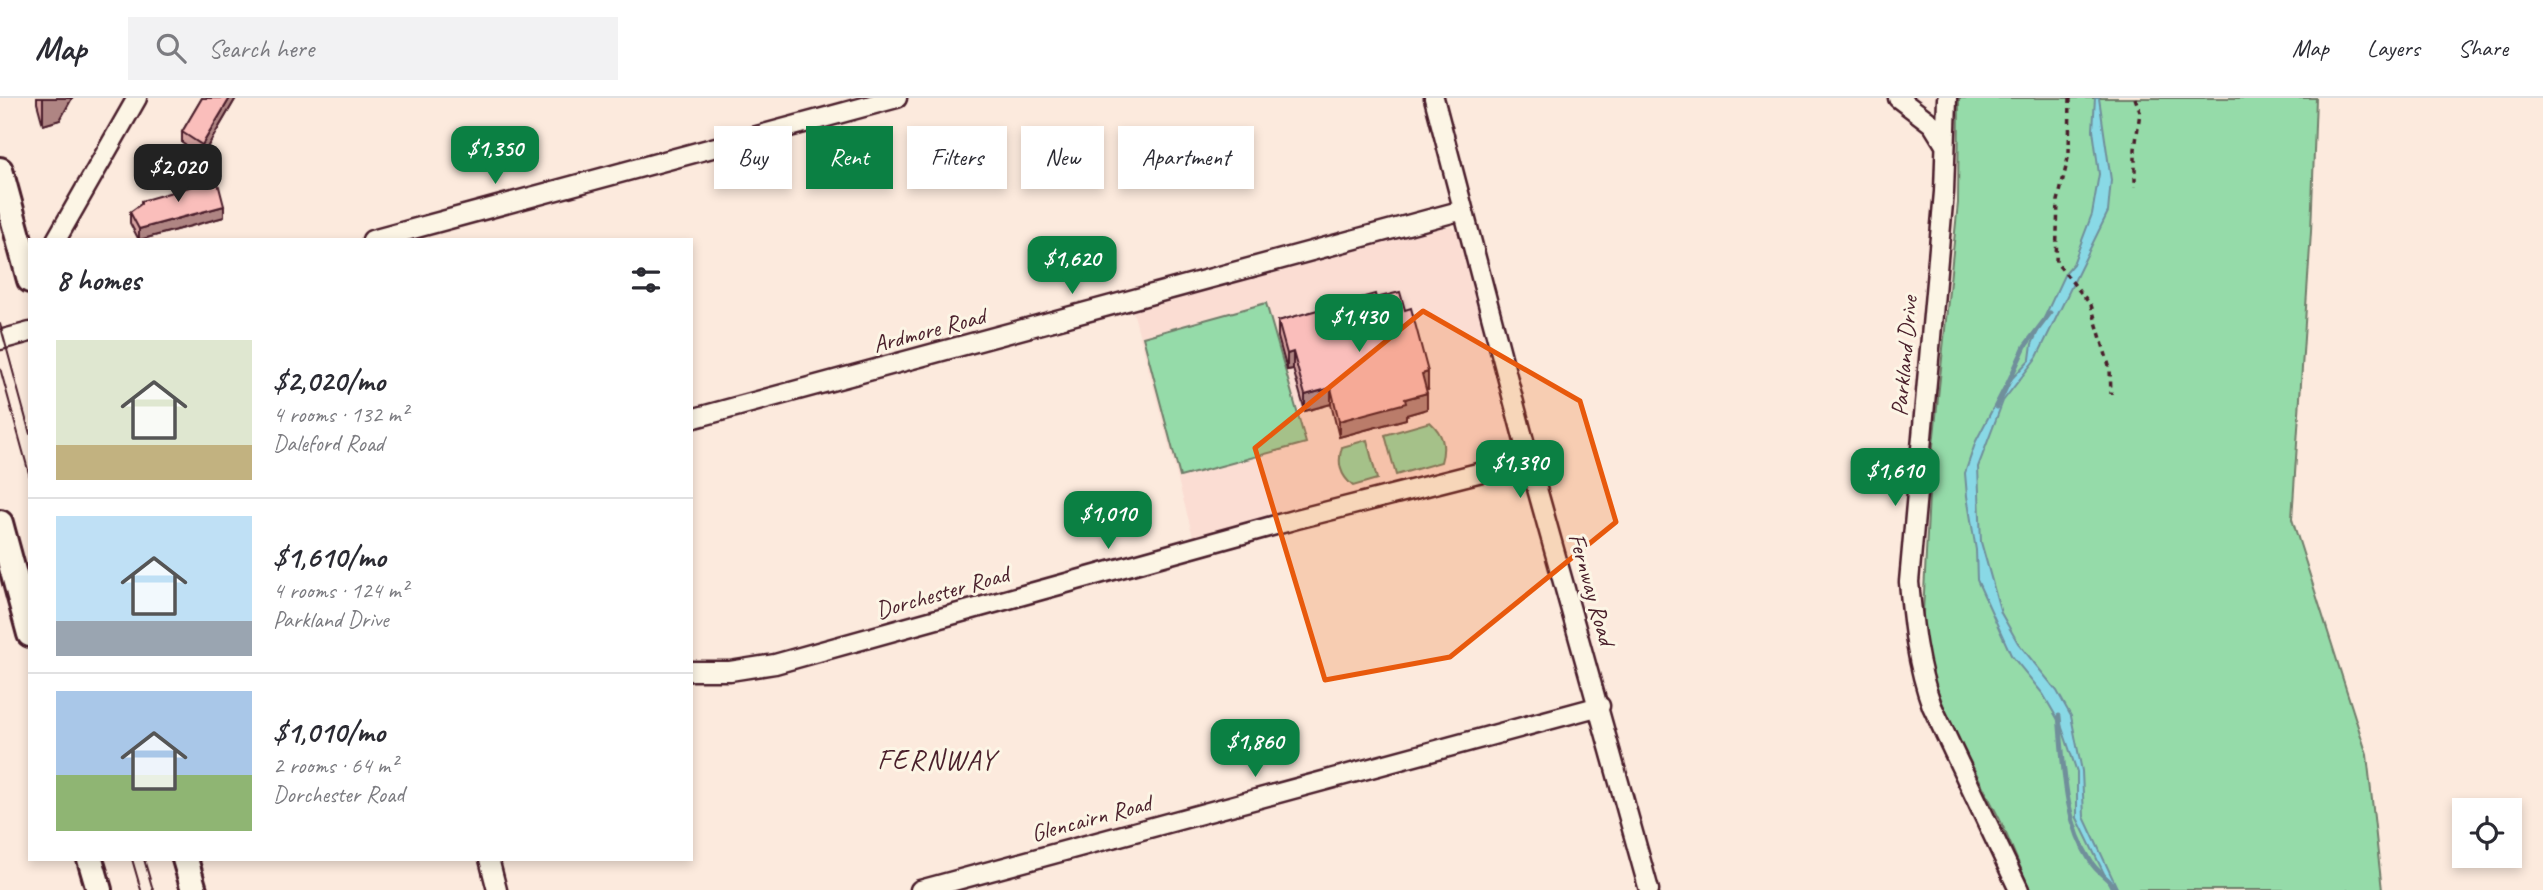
<!DOCTYPE html>
<meta charset="utf-8">
<style>
body{margin:0;font-family:Caveat,sans-serif;background:#f2f2f3;color:#2b2b33;height:100vh;display:flex;flex-direction:column;font-size:26px;white-space:nowrap}
*{box-sizing:border-box;margin:0}
p{font-size:23px;color:#7c7c81}
.icon{flex:none;width:38px;height:38px;fill:none;stroke:currentColor;stroke-width:2;stroke-linecap:round;stroke-linejoin:round}
.map{position:relative;flex:1;overflow:hidden}
.panel{position:absolute;left:28px;top:140px;width:665px;height:623px;display:flex;flex-direction:column;background:#fff;border-radius:0px;box-shadow:0 4px 10px #0003}
.panel>*{flex:none}
.banner{position:absolute;left:714px;top:28px;width:665px;height:63px;display:flex;gap:14px}
.controls{position:absolute;left:2452px;top:700px;display:grid;gap:14px}
.controls a{display:grid;place-items:center;width:70px;height:70px;border-radius:0px;background:#fff;box-shadow:0 4px 10px #0003;font-size:35px}
.price{position:absolute;translate:-50% -60px;padding:0 16px;border-radius:14px;background:#0b8043;color:#fff;font-size:23px;line-height:46px;filter:drop-shadow(0 2px 4px #0008)}
.price::after{content:'';position:absolute;left:50%;top:42px;width:21px;height:16px;margin-left:-10px;background:inherit;clip-path:polygon(0 0,100% 0,50% 100%)}
.price.on{background:#222;color:#fff}
ul{padding:0;list-style:none}
li{display:flex;align-items:center;gap:21px;height:175px;padding:0 28px}
li+li{border-top:2px solid #e1e1e2}
li span{display:grid;place-items:center;flex:none;width:196px;height:140px;border-radius:0px;color:#555}
li>.icon{margin-inline-start:auto}
span .icon{width:84px;height:84px;fill:#fffc;stroke-width:1}
li b{font-size:30px}
h2{display:flex;justify-content:space-between;align-items:center;height:84px;padding:0 28px;font-size:30px}
.pill{padding:0 24px;border-radius:0px;background:#fff;box-shadow:0 4px 10px #0003;font-size:24px;line-height:63px}
.pill.on{background:#0b8043;color:#fff}
header{display:flex;align-items:center;gap:42px;box-sizing:border-box;height:98px;padding:0 35px;background:#fff;border-bottom:2px solid #e1e1e2}
header strong{font-size:33px}
nav{display:flex;gap:38px;margin-inline-start:auto;font-size:24px}
.search{width:490px;height:63px;background:#f2f2f3;display:flex;align-items:center;gap:18px;box-sizing:border-box;padding:0 24px;border-radius:0px;color:#7c7c81;font-size:26px}
.map>svg:first-child{display:block}
</style>
<header>
<strong>Map</strong>
<div class="search"><svg class="icon" aria-label="search" viewBox="0 0 24 24"><circle cx="10" cy="10" r="6"/><path d="M15 15l6 6"/></svg>Search here</div>
<nav><a>Map</a><a>Layers</a><a>Share</a></nav>
</header>
<div class="map">
<svg width="2543" height="792" viewBox="0 0 2543 792">
<rect width="100%" height="100%" fill="#fceadd"/>
<filter id="ink" filterUnits="userSpaceOnUse"><feTurbulence type="fractalNoise" baseFrequency=".0143" numOctaves="2"/><feDisplacementMap in="SourceGraphic" scale="14" xChannelSelector="R" yChannelSelector="G"/><feConvolveMatrix kernelMatrix="1 2 1 2 8 2 1 2 1" color-interpolation-filters="sRGB"/></filter>
<g filter="url(#ink)">
<path fill="#fbddd3" d="M1444,129H1452L1459,135L1515,340V350L1508,357L1194,442L1133,213Z"/>
<path fill="#95dba9" stroke="#707d6a" stroke-width="2" d="M1959,0H2316L2311,134L2292,421L2367,657L2382,792H2030L2001,724L1949,622L1935,585L1922,534L1930,377L1958,105Z
M1266,205L1306,345L1180,379L1143,239Z
M1430,324C1443,336 1446,347 1441,364L1396,377L1385,337Z
M1367,342L1377,381L1353,388C1340,377 1337,365 1342,349Z"/>
<path fill="#89d9e6" stroke="#708f9b" stroke-width="2" d="M2095,0H2099L2111,82L2108,114L2037,259L2003,303L1978,369L1981,444L2001,515L2018,545L2057,593L2071,618L2082,673L2084,719L2118,792H2112L2077,720V674L2061,627L2043,596L2011,557L1977,482L1976,452L1967,398L1965,375L1976,343L2004,289L2030,261L2032,246L2065,175L2073,166L2092,116L2099,76L2093,32Z"/>
<g fill="none" stroke-linecap="round" stroke-linejoin="round">
<path stroke="#708f9b" stroke-width="5" d="M1997,309L2025,248L2050,215
M2059,618C2064,666 2063,721 2091,764C2097,775 2110,780 2116,792"/>
<defs>
<path id="minor" d="M1434,0L1529,362L1649,792
M1898,0L1932,26L1945,47
M1947,0L1944,94L1909,484C1913,527 1917,567 1932,608L2019,792
M56,142L137,0
M372,142L897,0
M0,242L30,234
M691,321L1463,112
M691,573H730L775,566L1297,421L1529,362
M489,761L497,792
M920,792L1600,608"/>
<path id="secondary" d="M0,72L30,182
M0,425L30,536
M90,761L99,792
M185,761L194,792"/>
</defs>
<use href="#minor" stroke="#4a1f2b" stroke-width="23"/>
<use href="#secondary" stroke="#4a1f2b" stroke-width="30"/>
<path stroke="#4a1f2b" stroke-width="3.5" stroke-dasharray="5 5" stroke-linecap="butt" d="M2070,0L2069,56L2058,103L2056,164L2091,207L2110,271L2111,296
M2135,0L2140,14L2135,51V89"/>
<use href="#minor" stroke="#fcf5e5" stroke-width="18"/>
<use href="#secondary" stroke="#fcf5e5" stroke-width="24"/>
<path stroke="#4a1f2b" stroke-width="2" d="M0,226L30,336
M0,270L30,379
M132,761L141,792
M144,761L153,792"/>
</g>
<path fill="#d7a3a1" stroke="#4a1f2b" stroke-width="2" d="M37,0H72L60,22L43,27L37,5Z
M202,0H236L202,58L182,45V34Z
M141,103L224,119L139,142L130,125V114L141,107Z
M1376,200L1428,291H1426L1427,311L1406,317V321L1339,339L1331,306L1305,313L1293,271L1287,272L1278,239V223Z"/>
<path fill="#af8583" stroke="#4a1f2b" stroke-width="2" d="M43,0H72L60,22L43,27Z
M230,0H236L202,58V47Z
M224,108V119L139,142V131Z
M1293,254V271L1287,272V256Z
M1428,274V291L1422,292V276Z
M1331,290V306L1305,313V297Z
M1427,295V311L1406,317V321L1339,339V323L1405,301Z"/>
<path fill="#fabebb" stroke="#4a1f2b" stroke-width="2" d="M202,0H230L202,47L182,34Z
M217,81L224,108L139,131L130,114L141,106V103Z
M1400,194L1405,212L1411,210L1428,274L1422,276L1427,295L1405,301L1406,305L1339,323L1331,290L1305,297L1293,254L1287,256L1278,223L1375,196L1376,200Z"/>
</g>
<path fill="#e8590c" fill-opacity="0.2" stroke="#e8590c" stroke-width="5" stroke-linejoin="round" d="M1423,213L1580,303L1616,424L1450,559L1325,582L1255,350Z"/>
<g text-anchor="middle" dominant-baseline="central" stroke-width="6" stroke-linejoin="round" paint-order="stroke">
<g font-size="24" fill="#4a1f2b" stroke="#fcf5e5">
<text transform="translate(929 232) rotate(-15)">Ardmore Road</text>
<text transform="translate(1904 258) rotate(-85)">Parkland Drive</text>
<text transform="translate(1592 491) rotate(74)">Fernway Road</text>
<text transform="translate(942 494) rotate(-16)">Dorchester Road</text>
<text transform="translate(1091 720) rotate(-15)">Glencairn Road</text>
</g>
<g font-size="28" letter-spacing="2" fill="#4a1f2b" stroke="#fcf5e5">
<text x="937" y="661">FERNWAY</text>
</g>
</g>
</svg>
<div class="controls">
<a><svg class="icon" aria-label="locate" viewBox="0 0 24 24"><circle cx="12" cy="12" r="6"/><path d="M12 2v4M12 18v4M2 12h4M18 12h4"/></svg></a>
</div>
<b class="price" style="left:495px;top:88px">$1,350</b>
<b class="price on" style="left:178px;top:106px">$2,020</b>
<b class="price" style="left:1072px;top:198px">$1,620</b>
<b class="price" style="left:1359px;top:256px">$1,430</b>
<b class="price" style="left:1520px;top:402px">$1,390</b>
<b class="price" style="left:1895px;top:410px">$1,610</b>
<b class="price" style="left:1108px;top:453px">$1,010</b>
<b class="price" style="left:1255px;top:681px">$1,860</b>
<div class="banner">
<a class="pill">Buy</a>
<a class="pill on">Rent</a>
<a class="pill">Filters</a>
<a class="pill">New</a>
<a class="pill">Apartment</a>
</div>
<section class="panel">
<h2>8 homes<svg class="icon" aria-label="filters" viewBox="0 0 24 24"><path d="M4 7h16M4 17h16"/><circle cx="9" cy="7" r="2"/><circle cx="15" cy="17" r="2"/></svg></h2>
<ul>
<li><span style="background:linear-gradient(#dfe7d0 75%,#c2b280 0)"><svg class="icon" aria-label="home" viewBox="0 0 24 24"><path d="M3 11l9-7 9 7M6 9v11h12V9"/></svg></span><div><b>$2,020/mo</b><p>4 rooms · 132 m²</p><p>Daleford Road</p></div></li>
<li><span style="background:linear-gradient(#bfe0f5 75%,#9aa5b1 0)"><svg class="icon" aria-label="home" viewBox="0 0 24 24"><path d="M3 11l9-7 9 7M6 9v11h12V9"/></svg></span><div><b>$1,610/mo</b><p>4 rooms · 124 m²</p><p>Parkland Drive</p></div></li>
<li><span style="background:linear-gradient(#a9c7e8 60%,#8fb573 0)"><svg class="icon" aria-label="home" viewBox="0 0 24 24"><path d="M3 11l9-7 9 7M6 9v11h12V9"/></svg></span><div><b>$1,010/mo</b><p>2 rooms · 64 m²</p><p>Dorchester Road</p></div></li>
</ul>
</section>
</div>
